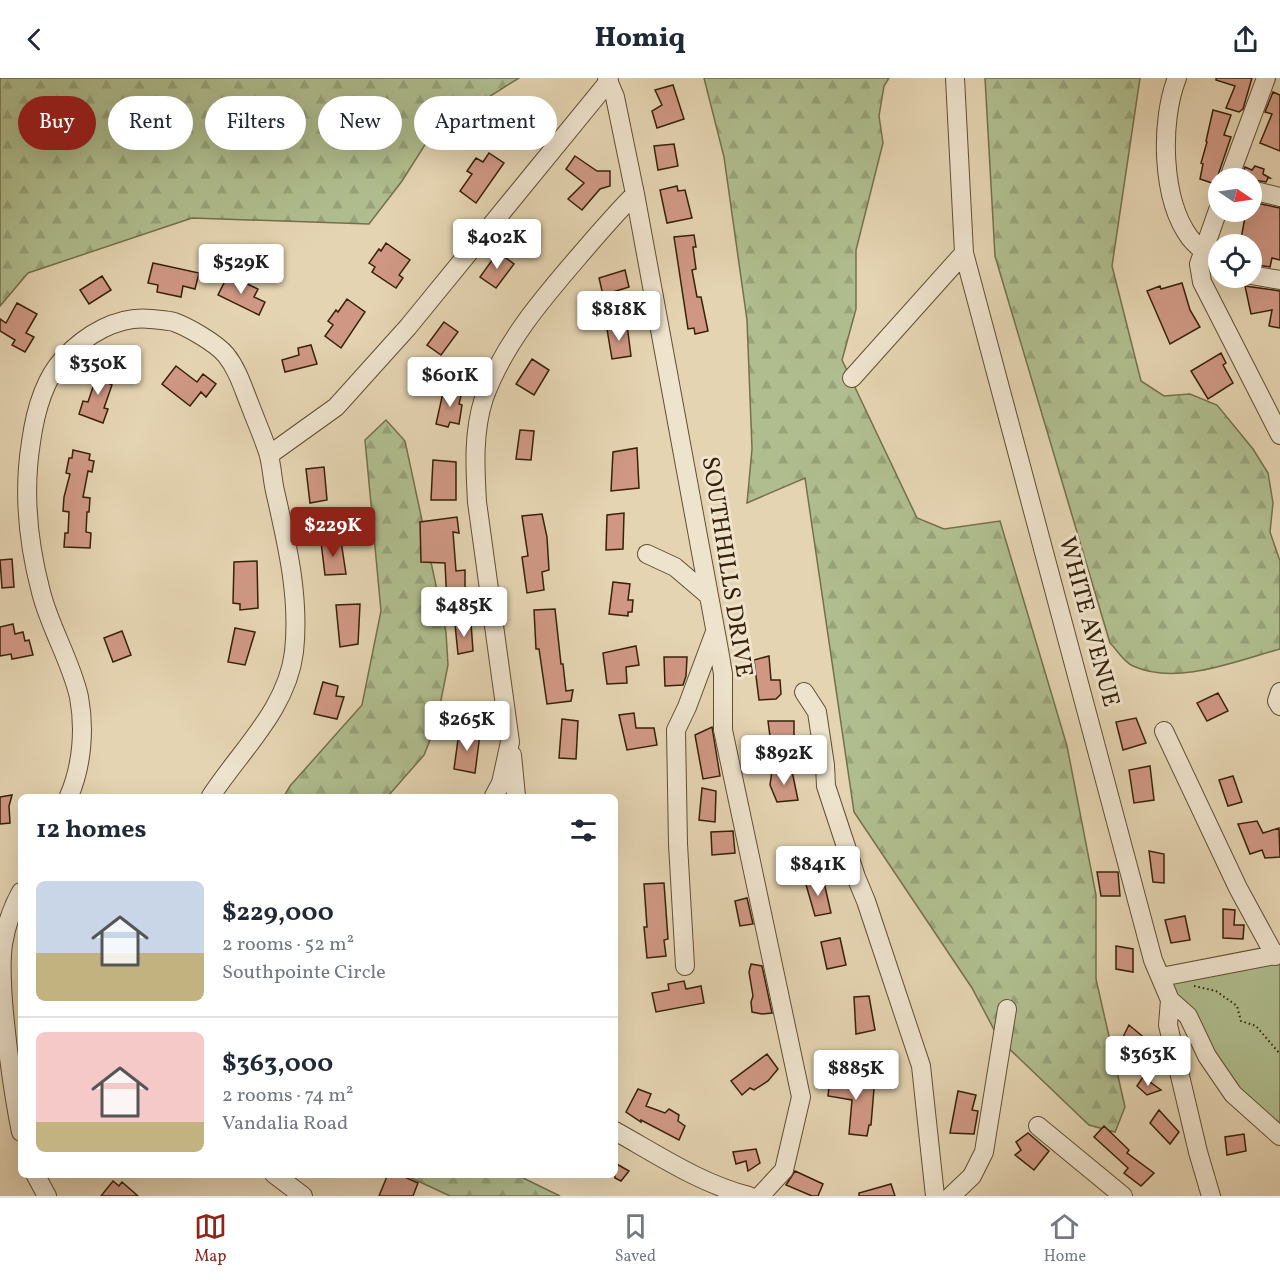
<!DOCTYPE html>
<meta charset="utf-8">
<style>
body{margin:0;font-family:Vollkorn,serif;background:#f6f6f7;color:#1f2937;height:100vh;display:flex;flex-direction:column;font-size:22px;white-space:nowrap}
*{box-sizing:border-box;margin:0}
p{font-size:20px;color:#747a83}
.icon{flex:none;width:33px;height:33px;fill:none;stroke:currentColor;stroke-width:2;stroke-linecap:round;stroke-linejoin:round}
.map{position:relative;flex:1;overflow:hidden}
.sheet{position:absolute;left:18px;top:716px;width:600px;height:384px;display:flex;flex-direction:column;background:#fff;border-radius:9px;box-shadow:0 6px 24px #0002}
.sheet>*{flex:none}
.top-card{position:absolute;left:18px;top:18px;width:600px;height:54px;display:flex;gap:12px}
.needle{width:39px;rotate:103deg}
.fabs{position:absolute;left:1208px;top:90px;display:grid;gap:12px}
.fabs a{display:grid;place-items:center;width:54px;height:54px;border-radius:50%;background:#fff;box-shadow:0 6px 24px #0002;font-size:30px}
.price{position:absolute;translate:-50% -51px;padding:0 14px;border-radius:6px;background:#fff;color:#222;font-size:20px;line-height:39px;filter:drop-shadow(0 2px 3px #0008)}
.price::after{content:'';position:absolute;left:50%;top:36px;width:18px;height:14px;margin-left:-9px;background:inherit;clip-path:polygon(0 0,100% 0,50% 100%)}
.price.active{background:#8f2418;color:#fff}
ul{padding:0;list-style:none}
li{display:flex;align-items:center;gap:18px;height:150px;padding:0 18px}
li+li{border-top:2px solid #e0e1e3}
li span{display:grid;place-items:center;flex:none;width:168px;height:120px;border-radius:9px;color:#555}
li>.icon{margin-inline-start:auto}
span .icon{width:72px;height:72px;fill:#fffc;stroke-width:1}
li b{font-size:26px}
h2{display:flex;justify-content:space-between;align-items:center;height:72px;padding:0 18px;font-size:26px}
.pill{padding:0 21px;border-radius:27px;background:#fff;box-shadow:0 6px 24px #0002;font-size:21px;line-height:54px}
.pill.active{background:#8f2418;color:#fff}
header{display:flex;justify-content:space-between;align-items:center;height:78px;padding:0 18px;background:#fff;font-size:27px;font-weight:800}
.tabs{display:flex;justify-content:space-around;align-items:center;height:84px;border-top:2px solid #e0e1e3;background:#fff;font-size:16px;color:#747a83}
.tabs a{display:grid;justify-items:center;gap:3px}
.tabs .active{color:#8f2418}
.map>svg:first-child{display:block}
</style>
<header><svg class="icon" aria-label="back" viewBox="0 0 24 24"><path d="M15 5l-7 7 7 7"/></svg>Homiq<svg class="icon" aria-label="share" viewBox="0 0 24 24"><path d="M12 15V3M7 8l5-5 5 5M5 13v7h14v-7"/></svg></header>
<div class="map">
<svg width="1280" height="1118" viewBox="0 0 1280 1118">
<defs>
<pattern id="forest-firs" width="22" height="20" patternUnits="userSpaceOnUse" patternTransform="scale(1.5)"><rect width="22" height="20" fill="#b0be8f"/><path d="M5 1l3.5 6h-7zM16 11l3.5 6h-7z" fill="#98a37a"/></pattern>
</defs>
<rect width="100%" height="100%" fill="#e5d4b2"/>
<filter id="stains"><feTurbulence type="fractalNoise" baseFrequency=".00333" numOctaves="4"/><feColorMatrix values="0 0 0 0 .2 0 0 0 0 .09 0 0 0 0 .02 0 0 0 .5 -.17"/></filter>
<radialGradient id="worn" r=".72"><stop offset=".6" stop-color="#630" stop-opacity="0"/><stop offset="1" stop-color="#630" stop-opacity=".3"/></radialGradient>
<path fill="url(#forest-firs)" stroke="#74704c" stroke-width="1.5" d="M0,0H519L433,54L402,103L369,146L192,140L28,195L0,228Z
M704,0H889L884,8L879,38L883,65L856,172V231L842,282L917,440L944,451L1000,443L1067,668L1096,817V901L1125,1029L1115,1054L1089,1047L999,961L972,910L854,734L805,400L747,425L752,371L747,242L724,79Z
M985,0H1140L1112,188L1141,303L1164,318L1190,316L1217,327L1253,371L1268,395L1273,425L1270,454L1280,483V571C1236,583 1177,608 1133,588C1124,584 1117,572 1110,565L995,178Z
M386,342L405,363L446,554L448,587L436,647L424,677L388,718H284L290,708L362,627L381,533L365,362Z
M405,1097H517L560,1118H450Z"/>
<path fill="#b0be8f" stroke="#74704c" stroke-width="1.5" d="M1280,876V1058L1250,1032L1162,898Z"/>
<path fill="#d09884" stroke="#372109" stroke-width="1.5" d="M1216,0H1252L1243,31L1239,34L1226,30L1235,8L1216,2Z
M673,7L684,41L657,50L652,33L662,27L655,12Z
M1273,14L1280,17V73L1260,65L1272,36L1265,34Z
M1213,32L1231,37L1224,57L1231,59L1215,106L1200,101L1203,86L1201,85L1207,64L1206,63Z
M674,66L678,88L658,92L654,68Z
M489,75L504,85L476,125L460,113L472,96L467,93L476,80L483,84Z
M575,78L597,93H610V108L600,111L582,132L568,121L584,105L566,91Z
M1255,88L1264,91L1263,96L1270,100H1268L1266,104L1241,100L1245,89L1252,92Z
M677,108L678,113L685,112L692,140L667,145L660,112Z
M1251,124L1280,130V182L1272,180L1270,189L1251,186V166H1240L1246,134H1251Z
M694,157L696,169H693L696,191L692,192L697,219H701L708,253L695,256L694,250L688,251L674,159Z
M386,165L410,182L399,197L403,200L396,210L372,194L375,189L369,185L379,171L381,173Z
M498,174L514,186L496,210L480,199Z
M153,185L199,195L195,211L183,208L181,219L157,214L158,207L148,205Z
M625,192L629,209L603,217L599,200Z
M228,197L258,211L254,219L265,224L259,237L218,217Z
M102,198L111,212L89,226L80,212Z
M1182,205L1190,232L1200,249L1170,266L1147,213L1160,208L1161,211Z
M1245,208L1280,213V250L1269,248L1272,232L1251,236Z
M347,221L365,234L341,270L325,258L333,247L328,243L336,232L338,234Z
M17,225L37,236L26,255L34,259L25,274L12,267L15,262L0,253V241L6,245Z
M444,244L458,254L441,277L427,267Z
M627,247L631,278L612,281L607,251Z
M311,267L317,286L285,294L282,282L299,277L298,270Z
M1221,275L1226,285L1223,287L1233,305L1208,321L1191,293Z
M532,281L549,292L534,317L516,306Z
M176,288L197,304L203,296L216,306L206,319L201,314L190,328L162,306Z
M96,289L113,295L110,306L112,307L104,330L108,331L103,345L79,336L83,323L88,324L95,303L91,302Z
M444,310L462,313L459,326L462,327L459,346L450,344L448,349L436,346Z
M520,352L534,353L531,382L516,381Z
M637,370L639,410L611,413L613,374Z
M73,372L90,376L89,382L94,383L92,394L88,393L83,419L90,420L89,434H87L86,454L91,455L90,470L64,469L65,455H68L69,434L63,433L64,419L70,396L66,395L69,380H72Z
M433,382L456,384V422H431Z
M324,389L327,422L310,425L306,391Z
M624,435L623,471L606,472L607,437Z
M542,436L547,459L549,492L542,494L544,512L527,515L522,479L528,478L522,438Z
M457,439L459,455L453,454L456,493L465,492V524L447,527L445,485L421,484L420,444Z
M341,463L346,496L325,497L321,464Z
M12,481L14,509L2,510L0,482Z
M257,483L258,530L240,532V526L233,525L234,484Z
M613,504L630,506L628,522H633L632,534H628V538L609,536Z
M360,526L358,566L340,569L336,527Z
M555,531L561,586H563L566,613L573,612L571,623L547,626L539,571H536L534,532Z
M471,545L473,573L458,576L455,546Z
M13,546L15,556L23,554L25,563L29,562L33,577L12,581L11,576L0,578V549Z
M235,550L255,554L245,587L228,584Z
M122,553L131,577L113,584L104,560Z
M636,568L639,587L626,589L627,605L607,606L603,575Z
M769,578L771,602H780L781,616L776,621L759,622L754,582Z
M664,579H687L686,598L683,607L665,608Z
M323,604L338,608L336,618L344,619L337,641L314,636Z
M1218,615L1228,633L1207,643L1197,625Z
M634,635L636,650H654L657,667L627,672L619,637Z
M1136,640L1146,665L1123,672L1116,644Z
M562,641L578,643L576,681L559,680Z
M768,643H794V659L788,660L790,673L772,674Z
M712,649L720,698L703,701L695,657Z
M459,654L480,656L475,695L454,691Z
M1150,688L1154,722L1134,725L1129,692Z
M772,693H792L798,722L777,724L770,707Z
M1233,698L1242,724L1228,728L1219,702Z
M702,710L716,713L715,744L699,742Z
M12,717L9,728L10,745L0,746V719Z
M1257,743L1263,755L1279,750L1280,779L1265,780L1262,772L1250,776L1238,746Z
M733,753L735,775L712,777L711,754Z
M1149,773L1164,776V805L1153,804Z
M1097,794H1118L1120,818H1101Z
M823,800L831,835L815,838L805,803Z
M664,805L668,861L664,862L666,878L647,880L644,849H647L644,806Z
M747,820L753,846L740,848L735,823Z
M1223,831L1235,832L1234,847H1244L1243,861L1223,860Z
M1185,838L1190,862L1171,865L1165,842Z
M840,860L846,887L827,891L821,864Z
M1116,868L1133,871V894L1116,891Z
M751,886L762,888L772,935L762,936L752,934L751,924L753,918L749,894Z
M684,903L686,911L701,908L704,925L656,934L652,915L669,912L668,906Z
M869,918L875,952L856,956L854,919Z
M1129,947L1147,962L1137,974L1122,961Z
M767,976L778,991L768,1003L754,1012L750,1010L742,1017L731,1003Z
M863,997L875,999L871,1047H869L867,1058L849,1056L852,1022L828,1018L830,999L862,1003Z
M1143,999L1161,1012L1147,1017L1137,1008Z
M638,1011L651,1016L646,1028L665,1035L669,1031L679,1037L678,1043L685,1048L679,1062L641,1042V1044L626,1034Z
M958,1013L976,1017L972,1032L978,1033L974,1056L950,1055Z
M1159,1032L1179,1054L1170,1066L1150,1045Z
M1104,1048L1129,1072L1127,1075L1154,1095L1141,1108L1124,1095L1128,1090L1094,1059Z
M1028,1055L1049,1073L1034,1092L1015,1077L1021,1072L1016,1064Z
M1244,1056L1246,1073L1227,1077L1225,1059Z
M756,1071L760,1085L748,1093L746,1083L736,1086L733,1074Z
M615,1085L629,1093L621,1103L615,1100Z
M795,1093L823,1106L818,1118H812L786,1107Z
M388,1096H398L418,1105L413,1118H379Z
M113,1103L119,1108L122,1104L138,1118H101Z
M891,1106L895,1118H859V1115Z"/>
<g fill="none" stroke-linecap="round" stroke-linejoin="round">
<defs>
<path id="minor" d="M607,0L615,19L635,116L719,572L723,596V652L801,1019L784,1092L760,1118
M955,0L964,175L1153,882L1170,922L1188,938L1207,978L1233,1016L1280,1058
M1177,0C1160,43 1161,121 1190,160C1198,170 1208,177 1218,184
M1229,100L1266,0
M1251,112L1280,119
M1218,132L1199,186L1202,204L1280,357
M1251,197L1280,202
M852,300L964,175
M269,377L336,329L408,249L609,3
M647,476L675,489L709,518
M804,614L817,634L825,687L826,708L856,799L866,823L921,988L935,1118
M1280,614L1277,623L1280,628
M1164,653L1238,810L1275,878
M512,677L516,718
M69,718C82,688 85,651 79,619C71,583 50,550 41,514C28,465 23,414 31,364C35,335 43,303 63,281C85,257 118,237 151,241C159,242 167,242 174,244C188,249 216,265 226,277C238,292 243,310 250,327C256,343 263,359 268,374C272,387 272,400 275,413C287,466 300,519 294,574C287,631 241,672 211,718
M494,718L501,705L510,664L477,424C475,389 473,354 484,320C504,265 543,220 580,177C598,156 616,135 635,116
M21,814C12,830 6,848 3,866C0,889 2,913 4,935C8,975 13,1015 21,1054
M685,888L678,766L676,652L687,629L715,554
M1161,899L1280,876
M1170,922L1168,947L1198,1074L1211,1118
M1038,1048L1123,1118
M615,1053C658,1077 701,1106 749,1118
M35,1096L47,1118
M274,1096L303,1118
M951,1118L972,1098L984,1074L1007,931"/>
</defs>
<use href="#minor" stroke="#624e33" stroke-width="20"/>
<path stroke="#372109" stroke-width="2" stroke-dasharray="1.5 3" stroke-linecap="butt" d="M1194,908L1216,913L1237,928L1241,943L1256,948L1280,976"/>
<use href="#minor" stroke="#eee3cd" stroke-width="18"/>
</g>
<g text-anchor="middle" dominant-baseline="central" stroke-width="6" stroke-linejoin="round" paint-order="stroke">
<g font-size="24" fill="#372109" stroke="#eee3cd">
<text transform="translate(726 489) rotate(81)">SOUTHHILLS DRIVE</text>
<text transform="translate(1088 544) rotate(75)">WHITE AVENUE</text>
</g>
</g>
<rect width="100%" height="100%" filter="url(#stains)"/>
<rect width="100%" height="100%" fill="url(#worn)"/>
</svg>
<div class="fabs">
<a><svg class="needle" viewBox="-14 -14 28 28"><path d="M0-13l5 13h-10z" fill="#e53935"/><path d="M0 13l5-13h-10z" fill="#747a83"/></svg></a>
<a><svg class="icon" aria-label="locate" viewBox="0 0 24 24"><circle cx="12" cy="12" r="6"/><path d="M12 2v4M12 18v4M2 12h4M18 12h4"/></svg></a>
</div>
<b class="price" style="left:497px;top:192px">$402K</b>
<b class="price" style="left:241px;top:217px">$529K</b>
<b class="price" style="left:619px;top:264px">$818K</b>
<b class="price" style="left:98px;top:318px">$350K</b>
<b class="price" style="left:450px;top:330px">$601K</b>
<b class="price active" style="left:333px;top:480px">$229K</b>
<b class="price" style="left:464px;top:560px">$485K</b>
<b class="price" style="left:467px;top:674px">$265K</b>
<b class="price" style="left:784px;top:708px">$892K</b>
<b class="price" style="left:818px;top:819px">$841K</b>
<b class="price" style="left:1148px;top:1009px">$363K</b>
<b class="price" style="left:856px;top:1023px">$885K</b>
<div class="top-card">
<a class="pill active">Buy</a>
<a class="pill">Rent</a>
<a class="pill">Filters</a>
<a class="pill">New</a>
<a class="pill">Apartment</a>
</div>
<section class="sheet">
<h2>12 homes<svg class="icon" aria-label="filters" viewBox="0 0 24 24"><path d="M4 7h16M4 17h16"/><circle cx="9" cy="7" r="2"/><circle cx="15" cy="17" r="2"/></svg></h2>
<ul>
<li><span style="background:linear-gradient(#c9d6e8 60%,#c2b280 0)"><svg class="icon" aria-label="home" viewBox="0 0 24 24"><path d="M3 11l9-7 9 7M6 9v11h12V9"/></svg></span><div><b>$229,000</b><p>2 rooms · 52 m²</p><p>Southpointe Circle</p></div></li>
<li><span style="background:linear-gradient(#f6c9c9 75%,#c2b280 0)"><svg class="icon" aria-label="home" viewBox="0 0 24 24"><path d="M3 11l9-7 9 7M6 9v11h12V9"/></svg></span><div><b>$363,000</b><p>2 rooms · 74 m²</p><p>Vandalia Road</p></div></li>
</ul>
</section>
</div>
<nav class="tabs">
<a class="active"><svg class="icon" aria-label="map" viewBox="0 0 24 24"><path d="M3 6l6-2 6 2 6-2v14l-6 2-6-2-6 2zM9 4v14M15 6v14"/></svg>Map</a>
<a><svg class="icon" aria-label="saved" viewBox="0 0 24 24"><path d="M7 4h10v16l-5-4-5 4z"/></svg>Saved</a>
<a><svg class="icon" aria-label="home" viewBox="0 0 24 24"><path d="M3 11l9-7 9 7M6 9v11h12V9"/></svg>Home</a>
</nav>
